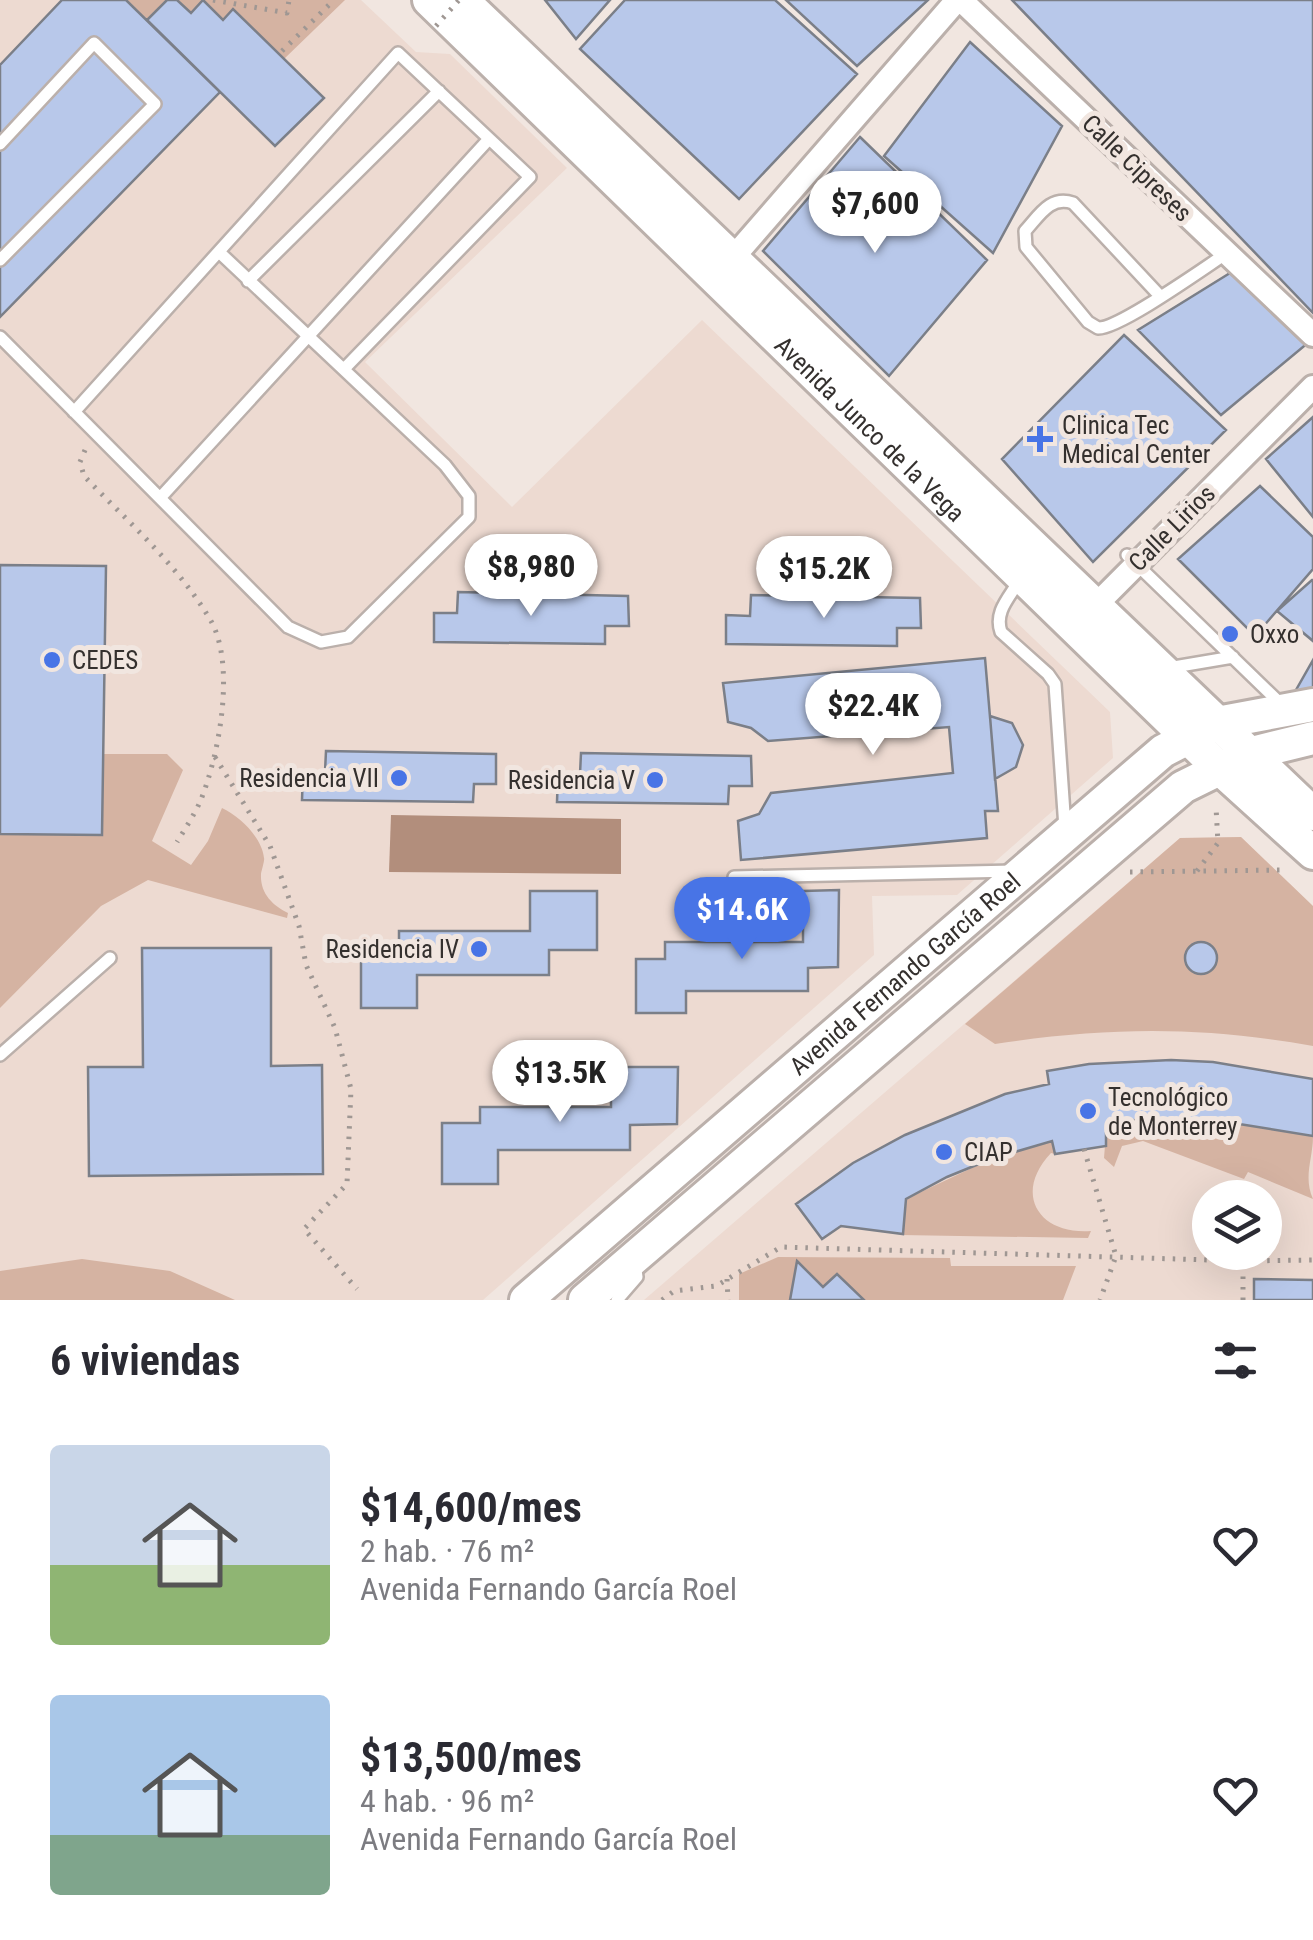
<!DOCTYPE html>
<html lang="es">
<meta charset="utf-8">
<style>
body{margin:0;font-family:"Roboto Condensed",sans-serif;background:#f7f7f7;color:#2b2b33;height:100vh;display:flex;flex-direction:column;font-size:38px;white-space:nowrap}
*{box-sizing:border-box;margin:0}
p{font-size:32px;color:#7c7c81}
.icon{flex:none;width:55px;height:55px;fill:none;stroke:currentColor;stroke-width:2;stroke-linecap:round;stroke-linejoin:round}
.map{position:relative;height:1300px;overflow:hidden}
.drawer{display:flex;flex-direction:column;background:#fff;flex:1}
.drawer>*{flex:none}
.tools{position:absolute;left:1192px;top:1180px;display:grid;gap:20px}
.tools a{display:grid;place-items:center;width:90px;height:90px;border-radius:50%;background:#fff;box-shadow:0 10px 40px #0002;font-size:50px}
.price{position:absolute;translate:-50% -85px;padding:0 22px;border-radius:35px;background:#fff;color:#222;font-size:32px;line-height:65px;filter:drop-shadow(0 2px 5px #0008)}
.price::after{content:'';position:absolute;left:50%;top:60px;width:30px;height:22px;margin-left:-15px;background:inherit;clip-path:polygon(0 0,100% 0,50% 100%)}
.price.selected{background:#4874e6;color:#fff}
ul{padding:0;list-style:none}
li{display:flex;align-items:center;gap:30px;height:250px;padding:0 50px}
li span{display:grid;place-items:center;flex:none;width:280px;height:200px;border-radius:10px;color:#555}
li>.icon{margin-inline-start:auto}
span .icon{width:120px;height:120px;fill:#fffc;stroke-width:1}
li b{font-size:42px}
h2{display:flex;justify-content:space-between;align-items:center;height:120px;padding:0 50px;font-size:42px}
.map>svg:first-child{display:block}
</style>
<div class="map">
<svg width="1313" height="1300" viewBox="0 0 1313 1300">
<rect width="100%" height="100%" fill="#f1e6e0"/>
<path fill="#eddad1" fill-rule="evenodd" d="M0,0H361L416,52L450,54L567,168L365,362L512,507L702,320L1110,712L1113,758L957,895L872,896L874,955L483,1300H0Z
M1241,837L1313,906V1300H644L1180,838ZM1210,1198H1265V1252H1210Z"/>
<path fill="#d5b3a2" d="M126,0H167L147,20Z
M177,0H345L284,59L234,9L223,20L203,1L191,13Z
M103,754H167L183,770L152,841L191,865L208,841L222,808C239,816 262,837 264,858C265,860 261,872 261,874C260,893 272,905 288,913L287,918L148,880L101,906L0,1008V834L102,835Z
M1241,837L1313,906V1046C1200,1026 1109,1027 995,1044L965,1024L1180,838Z
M1180,1119L1233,1123L1313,1136C1313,1159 1303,1177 1313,1199L1248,1172L1244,1179L1143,1141L1122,1146L1114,1167L1104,1158L1106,1133L1131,1130V1120Z
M1052,1141L1055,1154L1051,1153C1013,1193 1038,1235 1091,1231L1088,1238L901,1235L903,1234L906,1199L991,1159Z
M778,1257L950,1258L951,1266H1076L1063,1300H739V1274Z
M82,1259L170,1271L235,1300H0V1271Z"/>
<path fill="#b28e7c" d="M391,815L621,819V874L389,872Z"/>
<path fill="#b8c8ea" stroke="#7b7f88" stroke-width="2.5" d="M62,0H126L220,92L0,317V65Z
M167,0H177L191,13L203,0L223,20L233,9L324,98L275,146L147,20Z
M545,0H610L576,39Z
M625,0H775L857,74L739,199L580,49Z
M786,0H928L857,66Z
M1012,0H1313V313Z
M970,42L1062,126L993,253L884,156Z
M860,137L987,260L889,376L763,251Z
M1230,273L1309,342L1221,415L1138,330Z
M1124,335L1226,430L1093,562L1002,459Z
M1313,417V517L1266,459Z
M1260,486L1313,537V569L1255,636L1178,559Z
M0,565L106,566L102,835L0,834Z
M1312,580H1313V641L1277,611Z
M458,592L628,596L629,626H605V644L434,642V613H457Z
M751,595L920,598L921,628H897V646L726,644V615L750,616Z
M985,658L998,811H985L987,838L741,860L738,821L759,814L771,793L953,773L949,727L768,741L751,728L728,722L723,683Z
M1313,660V689L1292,697Z
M990,716L1012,723L1023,745L1016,767L995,779Z
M326,751L496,754V784H474L473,802L302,800L303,772H325Z
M581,753L751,756L752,786H729L728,804L557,802L558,774H580Z
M839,890L838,967L808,968V991H686V1013H636V959H665V942H803V891Z
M530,891H597V950H549V975H417V1008H361V947H399V931H530Z
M1185 958a16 16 0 1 1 32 0a16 16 0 1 1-32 0Z
M142,948H271V1066L322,1065L323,1174L89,1176L88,1067H143Z
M1171,1060L1213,1062L1313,1079V1136L1233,1123L1131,1120L1132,1130L1106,1133V1146L1055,1154L1052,1141L991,1159L947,1177L906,1199L903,1234L841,1226L822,1239L796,1204L853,1163L905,1135L1005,1094L1049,1084L1047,1071L1089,1064Z
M611,1067H678L677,1124L630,1125V1150H498V1184H442V1123H480V1107H611Z
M797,1261L823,1287L837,1274L864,1300H790Z
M1254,1279L1313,1280V1300H1254Z"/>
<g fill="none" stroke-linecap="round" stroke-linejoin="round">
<defs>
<path id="lane" d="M0,144L94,43L155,104L0,260
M248,281L439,91
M1160,296L1073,203C1050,195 1039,216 1025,231L1026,247L1088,322L1098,328C1119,329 1204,268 1227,253
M0,337L288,627L321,642L348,637L469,517V496L445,465L219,252
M74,412L398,53L530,177L344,369
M160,498L489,139
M1127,555L1282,705
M1019,581C1009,598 994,612 1001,632L1048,674L1055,684L1065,828
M1168,668L1233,657
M734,877L1014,871
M0,1055L110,958
M617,1300L637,1277L635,1263"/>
<path id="street" d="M961,0L1313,335
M724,268L957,0
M1087,614L1313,387"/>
<g id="secondary">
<path id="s1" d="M429,0L1219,768L1313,853"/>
<path d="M462,0L1313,814"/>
<path id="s2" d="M526,1300L1163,751L1217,723L1313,705"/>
<path d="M585,1300L1183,787L1252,753L1313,738"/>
</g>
</defs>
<use href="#lane" stroke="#bbb0ab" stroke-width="16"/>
<use href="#street" stroke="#bbb0ab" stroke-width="28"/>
<use href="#secondary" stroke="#bbb0ab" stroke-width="38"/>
<path stroke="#9f9793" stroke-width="5" stroke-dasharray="2.5 8" stroke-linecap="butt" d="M213,0L287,13L289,0
M282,51L334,0
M85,450L80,462L84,476C127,521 179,566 211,621C236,666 219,756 200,802C194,815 185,829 177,842
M215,757L270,846L299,926L306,965L335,1028L351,1089L347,1184L304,1229L357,1289
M1197,871L1218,843L1216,807
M1130,872L1284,870
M1084,1149L1116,1256L1100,1300
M727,1279L728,1300
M662,1300L674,1291L716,1286L781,1247L1243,1261L1313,1260
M1243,1300V1261"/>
<use href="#lane" stroke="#fff" stroke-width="11"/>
<use href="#street" stroke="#fff" stroke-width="22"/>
<use href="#secondary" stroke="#fff" stroke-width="32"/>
<path stroke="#9f9793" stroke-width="5" stroke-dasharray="2.5 8" stroke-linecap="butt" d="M436,26L459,0"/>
</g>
<g fill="#4874e6" stroke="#f1e6e0" stroke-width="4">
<path d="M1035 424h10v10h10v10h-10v10h-10v-10h-10v-10h10z"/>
<circle cx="1230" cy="634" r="10"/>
<circle cx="52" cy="660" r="10"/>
<circle cx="399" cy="778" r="10"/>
<circle cx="655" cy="780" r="10"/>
<circle cx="479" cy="949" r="10"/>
<circle cx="1088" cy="1111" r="10"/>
<circle cx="944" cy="1152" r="10"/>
</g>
<g text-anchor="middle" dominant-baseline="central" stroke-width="10" stroke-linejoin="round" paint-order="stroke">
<g font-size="25" fill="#34302e" stroke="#f1e6e0">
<text transform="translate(1137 168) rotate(44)">Calle Cipreses</text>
<text stroke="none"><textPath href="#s1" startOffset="615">Avenida Junco de la Vega</textPath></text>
<text transform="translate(1172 528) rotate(-45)">Calle Lirios</text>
<text stroke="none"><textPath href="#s2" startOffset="500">Avenida Fernando García Roel</textPath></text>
</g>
<g font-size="25" fill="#34302e" stroke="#f1e6e0" text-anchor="start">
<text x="1062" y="425">Clinica Tec<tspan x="1062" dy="29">Medical Center</tspan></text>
<text x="1250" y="634">Oxxo</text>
<text x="72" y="660">CEDES</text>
<text x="379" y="778" text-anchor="end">Residencia VII</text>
<text x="635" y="780" text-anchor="end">Residencia V</text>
<text x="459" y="949" text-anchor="end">Residencia IV</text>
<text x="1108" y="1097">Tecnológico<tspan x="1108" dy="29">de Monterrey</tspan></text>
<text x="964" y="1152">CIAP</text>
</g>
</g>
</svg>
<div class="tools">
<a><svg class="icon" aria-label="layers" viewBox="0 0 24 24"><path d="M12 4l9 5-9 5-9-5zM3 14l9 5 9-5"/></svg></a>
</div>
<b class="price" style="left:875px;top:256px">$7,600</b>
<b class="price" style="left:531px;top:619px">$8,980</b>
<b class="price" style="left:824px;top:621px">$15.2K</b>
<b class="price" style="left:873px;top:758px">$22.4K</b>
<b class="price selected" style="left:742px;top:962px">$14.6K</b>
<b class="price" style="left:560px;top:1125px">$13.5K</b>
</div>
<section class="drawer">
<h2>6 viviendas<svg class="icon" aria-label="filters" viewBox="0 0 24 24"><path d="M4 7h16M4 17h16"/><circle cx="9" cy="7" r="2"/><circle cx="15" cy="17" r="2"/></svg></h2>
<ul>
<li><span style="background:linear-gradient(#c9d6e8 60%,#8fb573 0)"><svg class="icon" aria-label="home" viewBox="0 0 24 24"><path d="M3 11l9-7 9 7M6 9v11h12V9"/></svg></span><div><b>$14,600/mes</b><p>2 hab. · 76 m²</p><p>Avenida Fernando García Roel</p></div><svg class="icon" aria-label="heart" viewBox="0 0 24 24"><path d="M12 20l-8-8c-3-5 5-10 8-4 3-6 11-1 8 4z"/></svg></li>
<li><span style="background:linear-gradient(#a9c7e8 70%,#7fa58c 0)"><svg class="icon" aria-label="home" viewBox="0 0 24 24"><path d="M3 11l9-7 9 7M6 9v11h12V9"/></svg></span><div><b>$13,500/mes</b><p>4 hab. · 96 m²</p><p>Avenida Fernando García Roel</p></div><svg class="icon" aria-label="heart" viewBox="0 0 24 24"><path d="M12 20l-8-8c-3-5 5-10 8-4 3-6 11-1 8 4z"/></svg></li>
</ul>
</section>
